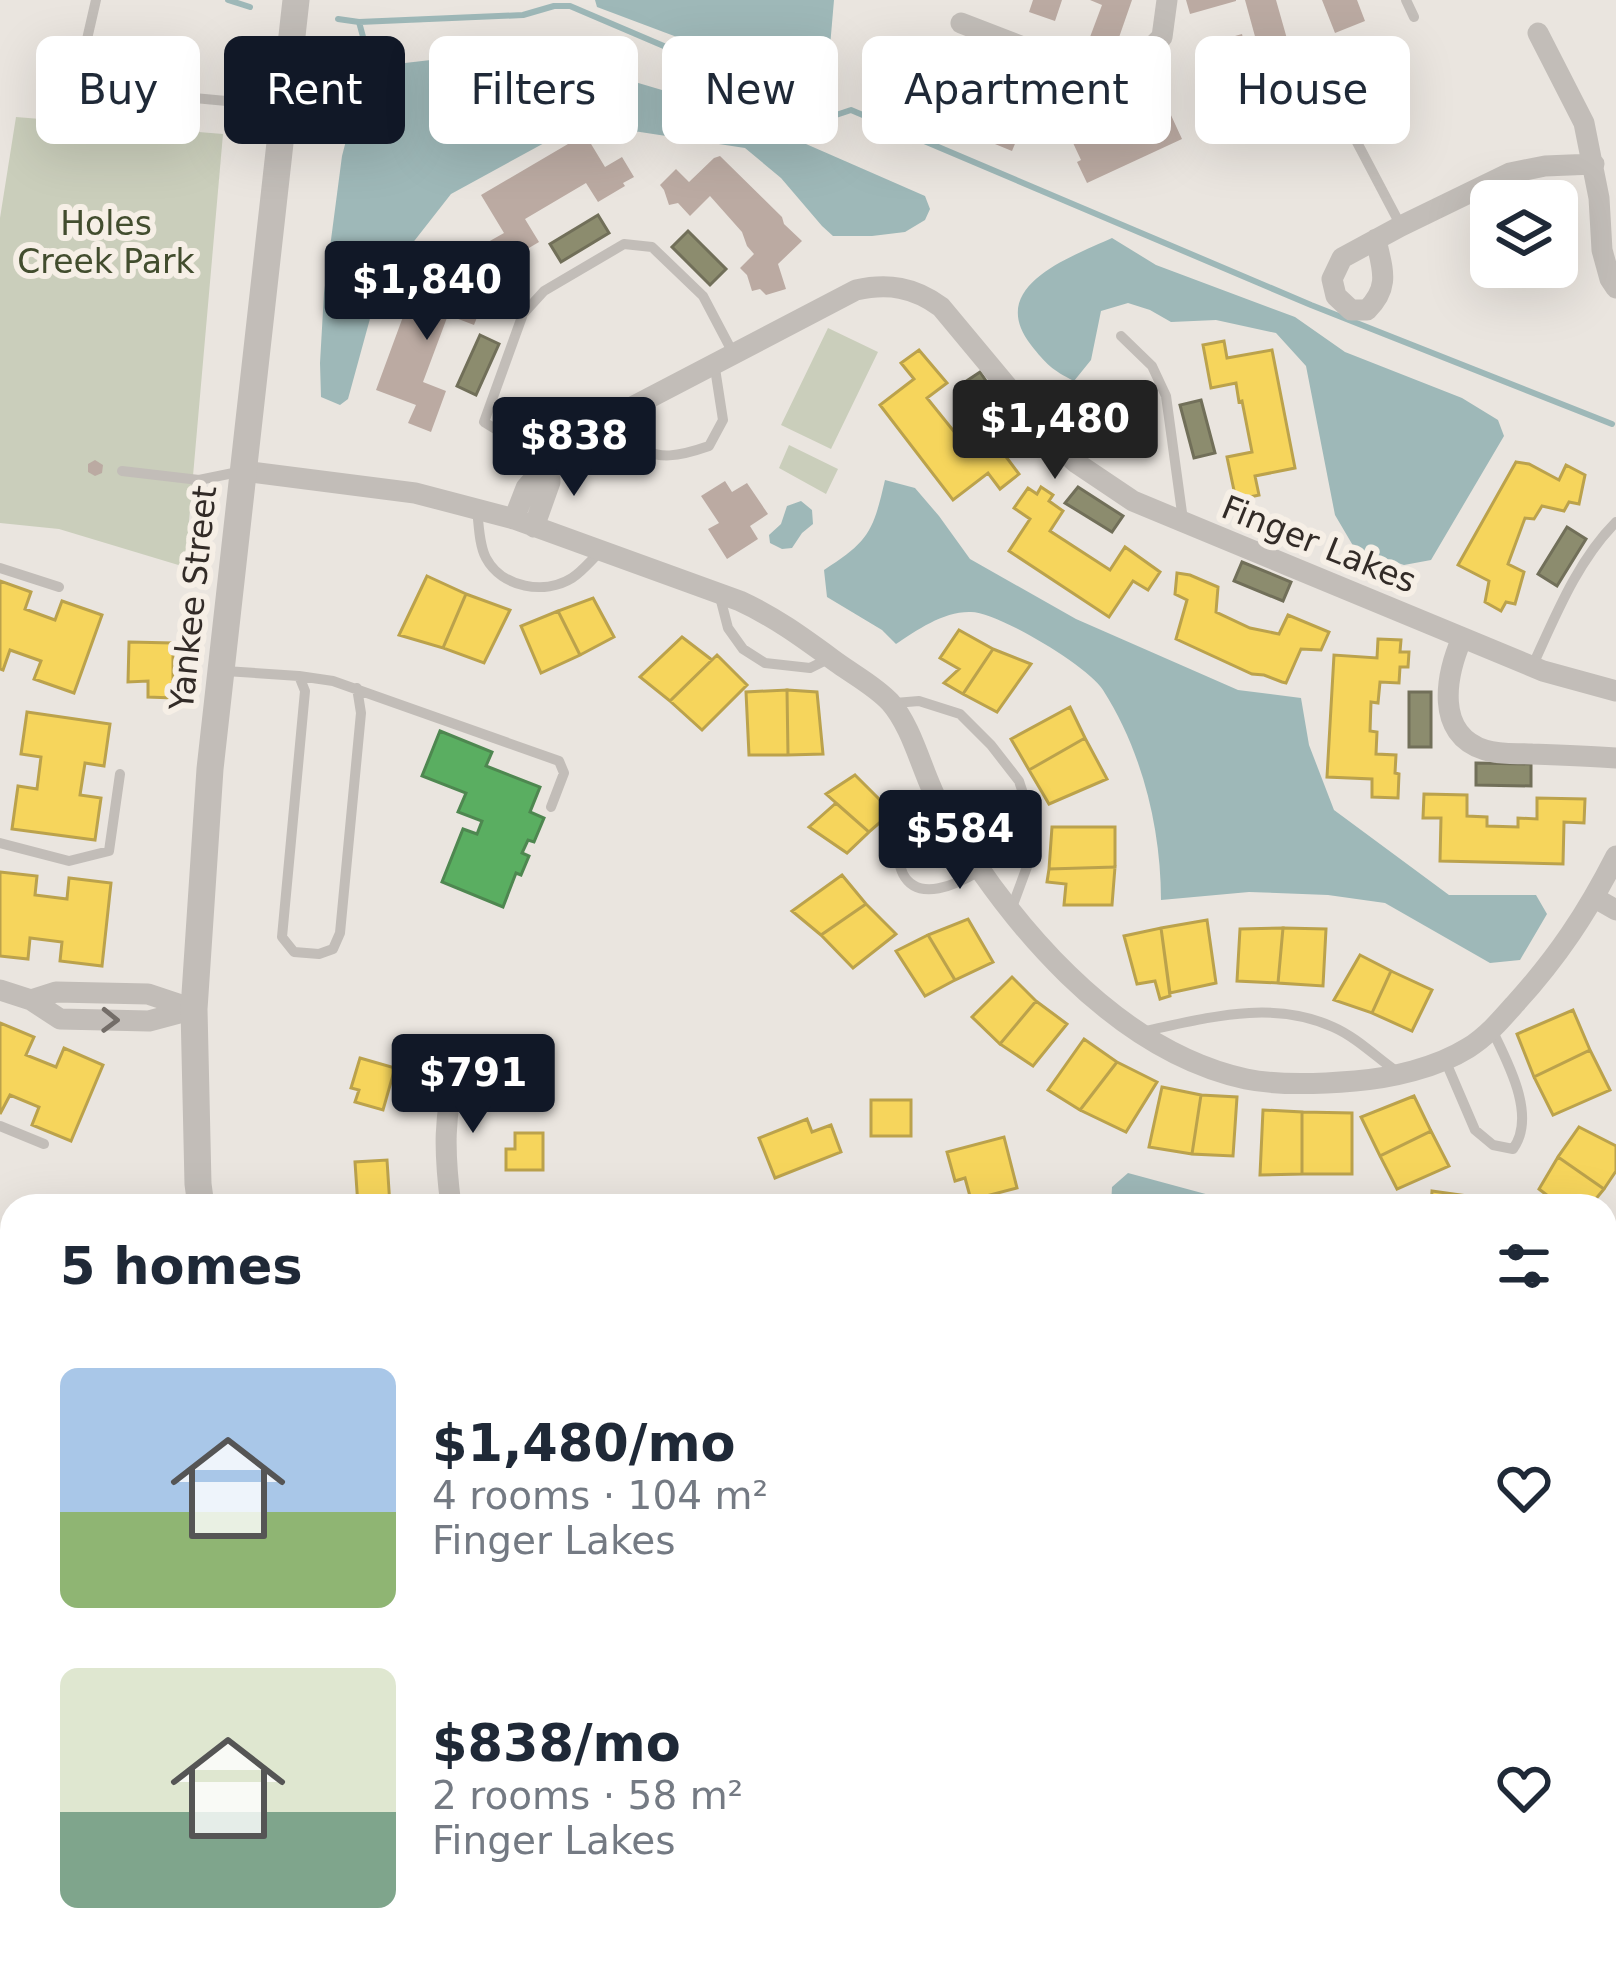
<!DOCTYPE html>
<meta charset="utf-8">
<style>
body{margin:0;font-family:"DejaVu Sans",sans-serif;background:#f6f6f7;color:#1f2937;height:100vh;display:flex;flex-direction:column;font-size:45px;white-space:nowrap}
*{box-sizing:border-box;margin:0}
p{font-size:39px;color:#747a83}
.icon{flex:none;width:66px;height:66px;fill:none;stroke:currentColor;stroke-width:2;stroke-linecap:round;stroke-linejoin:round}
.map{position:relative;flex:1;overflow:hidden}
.panel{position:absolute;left:0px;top:1194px;width:1617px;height:771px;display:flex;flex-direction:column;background:#fff;border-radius:36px 36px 0 0;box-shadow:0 12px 48px #0002}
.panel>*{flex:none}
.hud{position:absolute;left:36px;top:36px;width:1545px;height:108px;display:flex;gap:24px}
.fabs{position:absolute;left:1470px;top:180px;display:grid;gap:24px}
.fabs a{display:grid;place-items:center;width:108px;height:108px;border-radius:18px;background:#fff;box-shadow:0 12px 48px #0002;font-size:60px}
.price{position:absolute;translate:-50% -102px;padding:0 27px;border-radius:12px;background:#111827;color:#fff;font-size:39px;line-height:78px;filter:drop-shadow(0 3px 6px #0008)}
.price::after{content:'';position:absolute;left:50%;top:72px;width:36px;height:27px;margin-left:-18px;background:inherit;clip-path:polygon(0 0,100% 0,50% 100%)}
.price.current{background:#222;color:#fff}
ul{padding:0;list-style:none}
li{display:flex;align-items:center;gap:36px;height:300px;padding:0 60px}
li span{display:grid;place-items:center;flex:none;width:336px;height:240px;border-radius:18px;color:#555}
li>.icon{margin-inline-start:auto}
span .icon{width:144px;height:144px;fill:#fffc;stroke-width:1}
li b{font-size:51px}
h2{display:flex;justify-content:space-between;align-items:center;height:144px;padding:0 60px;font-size:51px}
.chip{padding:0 42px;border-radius:18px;background:#fff;box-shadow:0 12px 48px #0002;font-size:42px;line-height:108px}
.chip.current{background:#111827;color:#fff}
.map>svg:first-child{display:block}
</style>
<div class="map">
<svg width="1616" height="1964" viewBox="0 0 1616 1964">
<rect width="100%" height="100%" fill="#eae5df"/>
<path fill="#cacebb" d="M16,117L223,134L185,567L59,529L0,523V218Z
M828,328L878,352L831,449L781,425Z
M789,445L838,469L826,494L779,468Z"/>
<path fill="#9eb8b8" d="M595,0H834L826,93L597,7Z
M474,55L608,74L726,109L925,196L930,209L925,220L905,232L872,236H833L822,226L781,178L745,148L581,123L451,194L404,254L371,315L348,399L340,405L321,397L320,363L324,293L342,156L363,75L379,66Z
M1112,238L1156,265L1295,317L1345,352L1462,398L1498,420L1504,436L1431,560L1404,565L1355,549L1335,515L1306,366L1276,333L1216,320L1171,322L1150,310L1128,303L1101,311L1091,360L1074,381C1052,370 1046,364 1031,345C985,286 1071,257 1112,238Z
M885,480L915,488L939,516L970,559L1076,619L1238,690L1301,698L1309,745L1334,810L1449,895H1536L1547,914L1520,960L1490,963L1385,903L1328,895L1249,892L1161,900C1161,828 1142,751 1103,690C1089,667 998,612 971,612C944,611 917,630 896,644L882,630L827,597L824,570C869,541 873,532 885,480Z
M801,501L812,510L813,524L802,533L792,548L782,549L770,543L769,535L781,524L787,506Z
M1128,1173L1250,1206H1111L1112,1187Z
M1616,1267V1342L1605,1340V1273Z
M1054,1953H1314L1336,1964H1084Z"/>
<path fill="#f6d55c" stroke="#bba24c" stroke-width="3" d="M1224,341L1227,358L1272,350L1295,468L1255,476L1259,495L1236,500L1227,457L1252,452L1242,401L1239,402L1236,383L1211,388L1203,345Z
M919,350L947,383L927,398L972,454L992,438L1019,474L1000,489L988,473L953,500L880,405L914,379L901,363Z
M1516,462L1529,464L1559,480L1566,465L1585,475L1579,504L1569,502L1564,511L1542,506L1534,519L1525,518L1508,564L1524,572L1515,604L1506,602L1501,611L1485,602L1489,581L1458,565Z
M1041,487L1053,495L1049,501L1063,511L1050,531L1110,570L1125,547L1160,572L1148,590L1133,581L1109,617L1009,551L1030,519L1014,508L1028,488L1037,494Z
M1177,573L1190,575L1218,587L1216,612L1250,628L1279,634L1288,615L1329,632L1321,650L1301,649L1286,683L1282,682L1264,675L1252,674L1176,639L1187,600L1175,594Z
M427,576L466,594L443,648L399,635Z
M0,581L31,592L25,609L55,620L62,601L102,615L74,693L34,679L41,661L10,650L3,670L0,669Z
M466,594L510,610L484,663L443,648Z
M593,598L614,637L580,655L558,611Z
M558,611L580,655L541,673L521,626Z
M959,630L993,649L963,694L944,683L959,669L940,658Z
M682,637L712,660L670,701L640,677Z
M1378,639L1401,640L1400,652H1409L1408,667H1400L1399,683L1380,682L1378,703L1371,702L1370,731L1377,732L1376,754L1396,755L1395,773L1399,774L1398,798L1372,797V779L1327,777L1334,655L1377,658Z
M129,642L173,643V698L148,697V681L128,682Z
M993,649L1031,664L997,712L963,694Z
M717,655L747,685L702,730L670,701Z
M787,690L817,692L823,754L788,755Z
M787,690L788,755H749L746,692Z
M1070,707L1085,738L1029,770L1011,739Z
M27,712L110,724L104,766L85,763L80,795L101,798L95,840L12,829L18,786L37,789L41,757L21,754Z
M1085,738L1107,779L1049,804L1029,770Z
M855,775L892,812L869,832L826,794Z
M1424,794L1467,795V816L1487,817V826L1518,827V818L1537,819V798L1585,799L1584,823L1564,822L1563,864L1440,861L1441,818H1423Z
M836,803L869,832L847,853L809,827Z
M1052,827H1115V867L1049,869Z
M1115,867L1112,905H1064L1066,884L1047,882L1049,869Z
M0,872L37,876L35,895L67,899L69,878L111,883L102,966L60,961L62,942L30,938L28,959L0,956Z
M842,875L866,904L821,935L792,911Z
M866,904L896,934L853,968L821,935Z
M968,919L993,962L955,980L928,935Z
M1207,920L1216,983L1170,993L1161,928Z
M1161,928L1170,996L1160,999L1155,981L1137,984L1124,936Z
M1283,928L1326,929L1323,986L1278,983Z
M1283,928L1278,983L1237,981L1240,929Z
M928,935L955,980L925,996L896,951Z
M1360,955L1391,971L1372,1013L1334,1000Z
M1391,971L1432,990L1412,1031L1372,1013Z
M1012,977L1036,1001L1000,1044L972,1017Z
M1036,1001L1067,1024L1033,1066L1000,1044Z
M1573,1010L1590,1050L1534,1077L1517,1034Z
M0,1023L34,1037L26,1055L56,1067L64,1048L103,1065L71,1141L32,1125L39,1107L10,1095L0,1114Z
M1084,1039L1117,1062L1080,1110L1048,1090Z
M1590,1050L1610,1090L1553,1115L1534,1077Z
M360,1058L395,1068L383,1110L355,1102L359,1090L351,1088Z
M1117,1062L1157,1082L1126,1132L1080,1110Z
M1162,1087L1201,1095L1192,1154L1149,1147Z
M1201,1095L1237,1097L1233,1156L1192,1154Z
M1414,1096L1431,1131L1380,1156L1361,1117Z
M871,1100H911V1136H871Z
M1263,1110L1302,1112V1174L1260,1175Z
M1302,1112L1352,1113V1174H1302Z
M807,1119L812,1132L831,1125L841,1152L775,1178L759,1138Z
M1579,1127L1616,1146V1171L1604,1189L1558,1157Z
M1431,1131L1449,1166L1397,1189L1380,1156Z
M515,1133H543V1170H506V1149H515Z
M1004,1137L1017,1188L971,1200L965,1178L955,1181L947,1152Z
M1558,1157L1604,1189L1590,1206H1561L1539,1189Z
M387,1160L390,1206H358L355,1162Z
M1432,1191L1475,1197L1474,1206H1431Z
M1475,1197L1518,1202L1517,1206H1474Z
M1608,1843L1616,1847V1901L1610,1911L1605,1909V1849Z
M1531,1953H1579L1583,1964H1535Z
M431,1956L463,1962L462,1964H430Z"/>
<path fill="#5aae61" stroke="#4e8750" stroke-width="3" d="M440,731L492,752L486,766L540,787L530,812L544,818L534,842L528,840L522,853L529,856L521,875L516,873L503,907L442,882L463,829L477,834L482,821L458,812L466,793L422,776Z
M12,1611V1738L0,1733V1640Z"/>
<path fill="#8c8c6e" stroke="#716f59" stroke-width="3" d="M1217,97L1224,115L1203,123L1197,103Z
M598,215L609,233L561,262L550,244Z
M688,231L726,269L710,285L672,247Z
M480,335L499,344L476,395L457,386Z
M980,372L1009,415L992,427L962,384Z
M1201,400L1215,453L1194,458L1180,405Z
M1078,487L1123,516L1112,532L1065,503Z
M1567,527L1586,539L1557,586L1538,574Z
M1242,562L1291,582L1283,601L1234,581Z
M1409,692H1431V747H1409Z
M1476,763L1531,764V786L1476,785Z"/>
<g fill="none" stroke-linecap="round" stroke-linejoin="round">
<path stroke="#9eb8b8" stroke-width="6" d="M228,0L250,7
M338,19L359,22L523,15L554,6H570L830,117L851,110L1311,305L1612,424
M359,22L372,70"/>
</g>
<path fill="#bbaaa2" d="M1033,0H1062L1055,21L1029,12Z
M1090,0H1132L1116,46L1090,37L1102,5Z
M1186,0H1236V1L1190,14Z
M1245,0H1276L1295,67L1241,82L1238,73L1216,79L1207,44L1242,34L1247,54L1259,51Z
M1322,0H1357L1365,21L1335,33Z
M940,56L980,72L973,92L979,94L987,74L1023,89L1011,117L1024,122L1012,151L917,112Z
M1149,91L1161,117L1170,113L1182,139L1087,183L1077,162L1081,160L1067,130L1098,116L1108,137L1128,128L1118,105Z
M585,134L605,167L622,157L634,177L623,183L625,186L598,202L586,183L525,219L539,242L502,264L488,242L504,233L481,195Z
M720,156L782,217L784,224L802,241L778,264L786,289L766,295L760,289L752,291L747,275L740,268L754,254L747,246L742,232L710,196L690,216L678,203L669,205L664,190L660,185L676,169L689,182L714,158Z
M466,275L490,284L474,325L448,315L423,382L446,391L431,432L408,423L416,405L376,390L418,276L459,291Z
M95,460L103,465L102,473L95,476L88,472V464Z
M725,481L732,492L747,483L768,514L750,526L758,539L727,559L708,529L719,523L701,496Z
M1,1884L12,1888V1921L0,1916Z"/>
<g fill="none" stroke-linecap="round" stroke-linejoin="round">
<path stroke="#c2bdb8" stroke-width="10" d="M96,0L76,87L281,106
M1406,0L1414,17
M1350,129L1401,226
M1121,336L1152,366L1166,396L1183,520
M620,413C624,421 628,433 634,440C652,465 686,454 709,446L723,420L714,362
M549,462L484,422L523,314L544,291L624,244L652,247L703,296L733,353
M122,471L199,480L243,471
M477,510C479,525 479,545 486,558C502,588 545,595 572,578C583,571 592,559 601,551
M0,568L59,587
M720,597L728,628L743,649L765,663L810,668L828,659
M1532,667C1555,617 1577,561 1616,522
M225,671L299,676L333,681L559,761L564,773L551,807
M299,676L305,691L282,937L294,952L319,954L333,949L340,933L361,713L357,688
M895,703L919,701L960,714L991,745L1019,781L1032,821L1031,856L1011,910
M938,803C926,816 908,830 902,847C898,856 899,866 903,874C918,903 958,884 979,871
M0,843L69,861L109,851L120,774
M1145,1031C1207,1018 1272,999 1333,1027C1356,1037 1376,1057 1396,1071
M1445,1060L1475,1130L1493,1145L1513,1149C1537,1116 1508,1063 1492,1030
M0,1126L44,1144
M0,1549L8,1530"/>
<path stroke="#c2bdb8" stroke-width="21" d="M961,23L1028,49L1066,70L1104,75L1145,54L1162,37L1167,0
M1538,33L1584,123L1599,198L1602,250L1610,279L1616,288
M1376,239C1382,269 1391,286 1367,310H1351L1336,296L1332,279L1342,258L1401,226L1510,173L1545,166L1594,164
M243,471L415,493L514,519L740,601C777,618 806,640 839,664C856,676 876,687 890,702C914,729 923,777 941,808C1006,920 1113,1050 1246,1079C1280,1086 1320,1084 1355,1081C1391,1078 1436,1068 1468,1048C1486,1037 1500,1021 1514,1005C1557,958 1587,913 1616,856
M514,519L526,488L539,473L586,431L856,290C888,283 914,287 941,307L1050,438L1075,462L1133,501L1543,671L1616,691
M534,527L550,482L549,462
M1462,638C1446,675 1434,734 1485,750C1500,755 1517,753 1532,754C1560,755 1588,756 1616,758
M1595,898L1616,910
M0,990L31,1000L60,1019L149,1021L194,1009
M31,1000L56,992L148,994L193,1009
M451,1206C444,1152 443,1116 458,1063
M1605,1516L1616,1519"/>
<path stroke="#c2bdb8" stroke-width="27" d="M201,1206L198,1184L194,1009L210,769L296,0
M354,1953L356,1964"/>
</g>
<defs><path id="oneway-chevron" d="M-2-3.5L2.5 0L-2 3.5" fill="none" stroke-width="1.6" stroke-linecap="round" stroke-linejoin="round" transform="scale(3)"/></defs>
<use stroke="#736d68" href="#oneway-chevron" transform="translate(110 1020) rotate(1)"/>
<g text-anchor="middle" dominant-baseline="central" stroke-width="12" stroke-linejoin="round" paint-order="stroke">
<g font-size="33" fill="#424d2e" stroke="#f6efe6">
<text x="106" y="223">Holes<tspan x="106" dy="38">Creek Park</tspan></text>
</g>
<g font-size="33" fill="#322b27" stroke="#f6efe6">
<text transform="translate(1319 544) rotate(22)">Finger Lakes</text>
<text transform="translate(193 598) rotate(-84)">Yankee Street</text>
</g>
</g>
</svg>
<div class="fabs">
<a><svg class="icon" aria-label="layers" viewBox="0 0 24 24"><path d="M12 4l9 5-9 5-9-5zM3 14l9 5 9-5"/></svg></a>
</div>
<b class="price" style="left:427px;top:343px">$1,840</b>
<b class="price current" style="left:1055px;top:482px">$1,480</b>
<b class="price" style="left:574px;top:499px">$838</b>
<b class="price" style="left:960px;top:892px">$584</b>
<b class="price" style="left:473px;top:1136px">$791</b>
<div class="hud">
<a class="chip">Buy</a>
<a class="chip current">Rent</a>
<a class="chip">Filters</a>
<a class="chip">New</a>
<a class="chip">Apartment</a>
<a class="chip">House</a>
</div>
<section class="panel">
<h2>5 homes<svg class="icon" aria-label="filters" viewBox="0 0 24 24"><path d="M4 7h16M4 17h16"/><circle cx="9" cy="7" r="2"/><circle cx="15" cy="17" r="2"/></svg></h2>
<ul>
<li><span style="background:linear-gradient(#a9c7e8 60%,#8fb573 0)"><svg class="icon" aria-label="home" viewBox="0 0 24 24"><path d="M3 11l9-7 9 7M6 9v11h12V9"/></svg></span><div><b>$1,480/mo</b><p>4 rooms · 104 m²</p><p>Finger Lakes</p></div><svg class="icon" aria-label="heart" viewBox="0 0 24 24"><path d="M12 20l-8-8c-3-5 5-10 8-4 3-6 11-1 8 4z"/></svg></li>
<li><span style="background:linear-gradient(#dfe7d0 60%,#7fa58c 0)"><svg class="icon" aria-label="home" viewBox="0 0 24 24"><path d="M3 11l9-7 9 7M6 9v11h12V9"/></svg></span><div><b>$838/mo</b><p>2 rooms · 58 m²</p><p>Finger Lakes</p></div><svg class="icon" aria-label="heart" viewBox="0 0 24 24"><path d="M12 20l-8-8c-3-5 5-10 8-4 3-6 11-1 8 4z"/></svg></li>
</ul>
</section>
</div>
